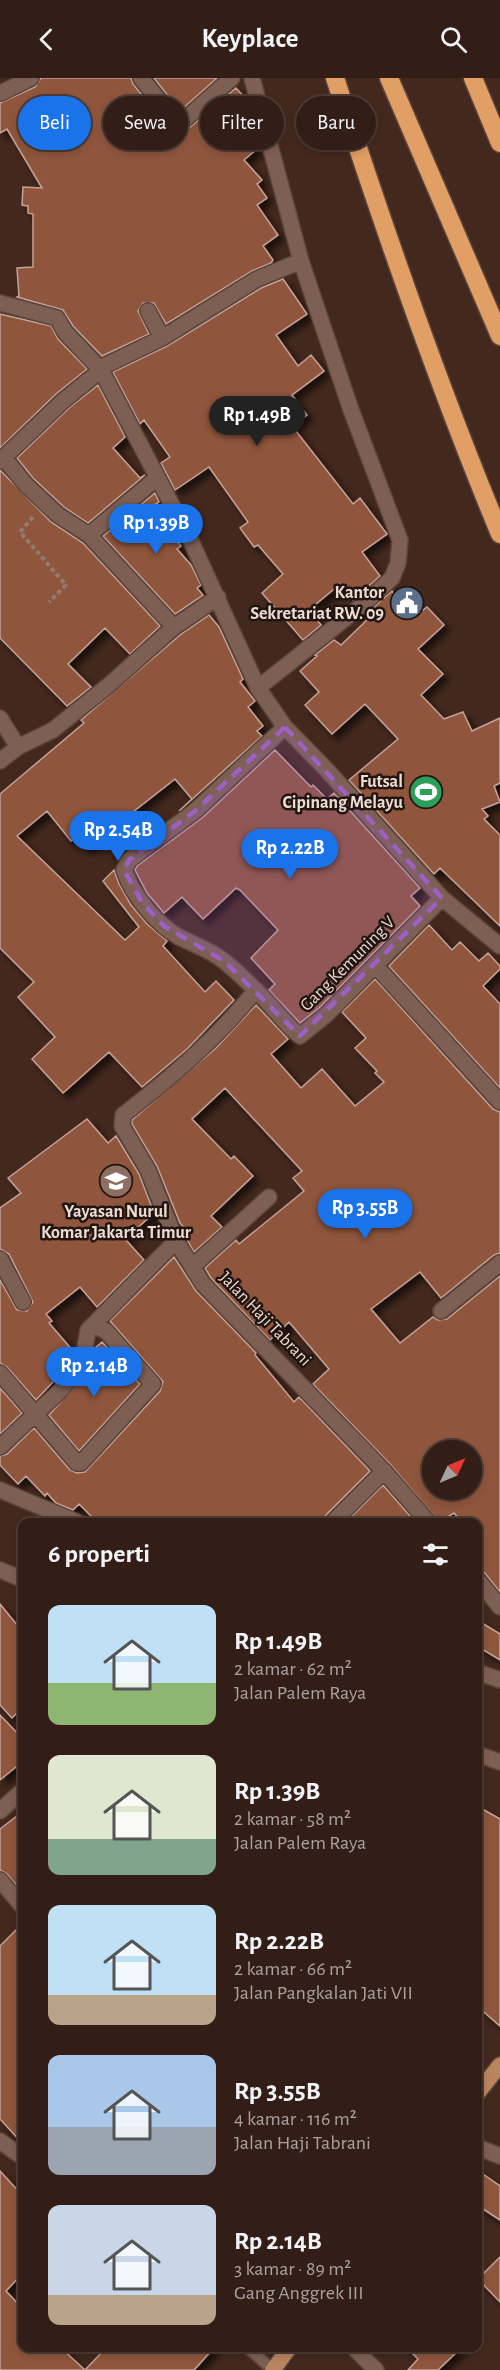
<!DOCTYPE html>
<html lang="id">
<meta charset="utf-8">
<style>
body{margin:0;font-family:"Alegreya Sans",sans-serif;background:#3a271f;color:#f1f3f6;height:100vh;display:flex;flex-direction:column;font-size:22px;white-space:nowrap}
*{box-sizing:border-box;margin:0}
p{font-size:20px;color:#a8a2a1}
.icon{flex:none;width:33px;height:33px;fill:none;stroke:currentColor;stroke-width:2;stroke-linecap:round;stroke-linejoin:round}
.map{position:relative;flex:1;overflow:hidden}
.sheet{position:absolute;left:18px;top:1440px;width:464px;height:834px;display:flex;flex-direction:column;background:#321e16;border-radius:12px;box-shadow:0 3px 9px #0003,0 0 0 2px #4d3c35}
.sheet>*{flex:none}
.top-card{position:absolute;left:18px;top:18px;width:465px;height:54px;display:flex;gap:12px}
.needle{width:39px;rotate:46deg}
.buttons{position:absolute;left:422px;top:1362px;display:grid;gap:12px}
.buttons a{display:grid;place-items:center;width:60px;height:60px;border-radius:50%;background:#321e16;box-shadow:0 3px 9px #0003,0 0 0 2px #4d3c35;font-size:30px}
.price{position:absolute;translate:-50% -51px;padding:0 14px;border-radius:21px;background:#1a73e8;color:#fff;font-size:20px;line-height:39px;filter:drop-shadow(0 2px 3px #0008)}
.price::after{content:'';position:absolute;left:50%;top:36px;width:18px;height:14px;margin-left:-9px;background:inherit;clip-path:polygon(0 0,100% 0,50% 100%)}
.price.current{background:#222;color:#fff}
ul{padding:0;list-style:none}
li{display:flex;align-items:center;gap:18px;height:150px;padding:0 30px}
li span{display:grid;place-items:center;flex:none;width:168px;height:120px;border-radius:12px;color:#555}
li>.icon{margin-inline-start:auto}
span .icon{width:72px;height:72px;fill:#fffc;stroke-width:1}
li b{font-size:26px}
h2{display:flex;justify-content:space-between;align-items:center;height:72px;padding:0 30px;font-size:26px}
.tag{padding:0 21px;border-radius:27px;background:#321e16;box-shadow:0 3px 9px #0003,0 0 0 2px #4d3c35;font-size:21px;line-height:54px}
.tag.current{background:#1a73e8;color:#fff}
header{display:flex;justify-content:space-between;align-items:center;height:78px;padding:0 30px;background:#321e16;font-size:27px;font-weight:600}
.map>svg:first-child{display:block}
</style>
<header><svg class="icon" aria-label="back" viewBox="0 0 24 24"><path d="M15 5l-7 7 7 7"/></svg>Keyplace<svg class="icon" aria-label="search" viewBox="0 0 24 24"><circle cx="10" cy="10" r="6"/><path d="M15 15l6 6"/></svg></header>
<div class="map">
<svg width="500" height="2292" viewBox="0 0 500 2292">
<defs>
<filter id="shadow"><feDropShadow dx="5.5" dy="5.5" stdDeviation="3" flood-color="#0009"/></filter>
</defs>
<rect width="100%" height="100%" fill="#43281e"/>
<path fill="#8f543d" stroke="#c5a396" stroke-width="1.5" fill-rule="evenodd" filter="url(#shadow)" d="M41,0H131L133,6L167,48L182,53L189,50L236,10L245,20L226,36L257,71L244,82L262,102L257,106L267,120L257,127L278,157L263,168L273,182L271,185L252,193L166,246L154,225H143L138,233L149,256L102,278L73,248L63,232L17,219L19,218L17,190L33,189V136L28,135V128L22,127L23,109L42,110L7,51L0,55V25L35,9Z
M154,0H217L180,33Z
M283,201L307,236L276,257L298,288L311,277L324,293L292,317L307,337L292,348L353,426L360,420L387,456L362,474L380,498L353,522L340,506L309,532L321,547L303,562L262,515L283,496L258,467L254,469L240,450L248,444L209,389L175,412L161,385L170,379L144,342L140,346L113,294L167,268L261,210Z
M0,236L51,248L58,261L87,291L56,316L0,370Z
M98,307L125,359L113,370L140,400L145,397L88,445L64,429L33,400L17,380L69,330Z
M0,392L51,444L83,465L160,548L130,576L105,550L68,586L91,609L67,628L0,560Z
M155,415L159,424L154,427L172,448L167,452L181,468L177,471L191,487L201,507L197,510L203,517L175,536L103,458Z
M392,513L397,520L406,513L423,532L427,529L444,547L418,571L443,596L421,617L444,641L463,634L472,653L500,640V705L494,708L500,724L482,731L488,738L484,741L500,757V848L440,790L434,796L349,702L398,661L365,626L332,656L305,627L319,614L300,593L317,578L315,577L334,562L341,567L369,540L366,536Z
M209,537L219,549L243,601L240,604L255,623L248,629L263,648L257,653L262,658L179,733L192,721L175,701L87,770L77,758L71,763L47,733L17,758L125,862L139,849L103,803L114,792L119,806L131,827L147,846L167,863L163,868L205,914L216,903L234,922L187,971L142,1009L109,974L63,1015L32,981L55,959L18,919L34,904L0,870V716L84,645L81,642L180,557Z
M275,672L311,709L313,707L327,721L334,715L420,810L411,818L420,828L319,930L300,945L269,912L275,906L251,880L278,852L240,812L236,810L203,841L182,819L164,835L147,815L135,792L137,788L202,740Z
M429,847L452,872L460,864L479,883L488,875L500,888V891L483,908L500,926V1010L389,888Z
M375,901L493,1031L500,1034V1175L494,1177L441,1220L420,1194L371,1231L400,1265L433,1239L438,1242L447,1241L500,1198V1514L484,1494L477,1491V1444H462L454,1435L439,1444L391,1387L313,1306L329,1291L289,1244L270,1262L211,1200L205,1190L236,1162L239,1166L304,1113L293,1100L302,1093L225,1010L192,1041L231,1081L234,1078L253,1098L211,1138L222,1149L194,1174L185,1158L189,1155L180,1145L157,1088L132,1046V1042L216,970L256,927L288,961L271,976L301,1010L322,991L355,1028L384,1004L375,995L377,993L355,970L366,960L342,934ZM432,1372H471V1412H432Z
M87,1041L108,1065L116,1058L139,1096L154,1135L125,1161L144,1182L97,1229L80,1209L46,1236L52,1243L49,1245L74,1274L73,1283L36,1322L7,1289L0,1285V1202L17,1232L27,1233L33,1224L9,1176L0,1171V1130L21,1115L8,1100Z
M174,1179L196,1213L256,1275L255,1277L294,1324L299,1319L370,1393L326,1437L324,1444H97L79,1426L73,1432L56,1425L47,1415L45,1418L26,1398L18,1406L0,1387V1378L7,1376L34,1350L70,1392L77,1395L85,1394L160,1313L163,1304L160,1300L110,1243Z
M102,1264L140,1306L79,1373L49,1337L89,1293L95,1270Z
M0,1310L22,1335L0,1356Z
M383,1407L410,1438L404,1444H346Z
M0,1526L22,1553V1630L12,1640L0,1627Z
M477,1542L500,1556V1582L477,1568Z
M0,1637L22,1660V1684L0,1702Z
M477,1728L500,1741V1948L477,1928Z
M22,1734V1814L7,1796L0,1792V1751Z
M22,1846V2065L0,2041V1868Z
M477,2092L500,2108V2142L477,2127Z
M0,2093L22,2117V2196L6,2213L22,2230V2270H61L85,2292L106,2270H214L194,2292H0Z
M500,2179V2224L478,2201Z
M407,2270H461L438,2292H408L418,2281Z"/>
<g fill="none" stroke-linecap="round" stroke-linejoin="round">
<defs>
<path id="lane" d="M248,2270L273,2292"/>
<path id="street" d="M141,0L175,42L183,43L232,0
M252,0L301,183L350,329L400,462L398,485L392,500L366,524L258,610
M1,15L31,0
M0,225L57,240L65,254L101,292L191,463L258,610L285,649L326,691L442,820L500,868
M148,233L162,260
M100,290L162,260L257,201L301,183
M4,380L26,407L58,437L89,457L174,549
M0,383L63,323L101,292
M89,457L157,400
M0,640L18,669
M285,649L195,733L129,782L124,792C132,817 156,846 179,859C195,867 210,872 224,883C241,897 256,912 271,928C280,938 289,950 300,958L326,937L442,820
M0,683L18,669L53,652L109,607L174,549L218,519
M375,887L500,1024
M256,912C216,961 173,998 123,1037L122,1048L148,1092L176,1163L203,1206L384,1393L428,1444
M0,1181L23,1224
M193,1188L269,1119
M441,1233L500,1185
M0,1295L77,1385H81L153,1306L106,1253L97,1249L88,1252
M0,1369L59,1314L82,1287L88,1252L176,1163
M0,1412L77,1444
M333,1444L384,1393
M0,1492L22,1501
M477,1501L500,1529
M477,1594L500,1602
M477,1676L500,1684
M0,1733L22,1713
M0,1802L22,1828
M0,2063L22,2079
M354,2270L376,2292"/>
<path id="secondary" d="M477,2069L500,2078"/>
<path id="primary" d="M477,2016L500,1987
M273,2292L289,2270"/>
<path id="highway" d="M335,0C385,154 438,307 500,456
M389,0L500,258
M473,0L500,65"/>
</defs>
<use href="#lane" stroke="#5c453c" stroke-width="14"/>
<use href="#street" stroke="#5c453c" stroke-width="18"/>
<use href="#secondary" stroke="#5c453c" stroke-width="18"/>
<use href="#primary" stroke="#5c453c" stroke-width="18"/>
<use href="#highway" stroke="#5c453c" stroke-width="21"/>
<path stroke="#927b73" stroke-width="4" stroke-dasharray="4.5 3" stroke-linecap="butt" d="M33,439L20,454L66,507L49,524"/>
<use href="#lane" stroke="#7e5f53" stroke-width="10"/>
<use href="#street" stroke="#7e5f53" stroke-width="15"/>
<use href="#secondary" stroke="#7e5f53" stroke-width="15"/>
<use href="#primary" stroke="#b9855e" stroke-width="15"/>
<use href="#highway" stroke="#e19e65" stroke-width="18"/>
</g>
<path fill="#9d60c5" fill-opacity="0.2" stroke="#9d60c5" stroke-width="4.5" stroke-dasharray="12 8" stroke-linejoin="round" d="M285,649L442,820L300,958L224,883L164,848L143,826L124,792L129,782L195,733Z"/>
<defs>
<symbol id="civic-disc" viewBox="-11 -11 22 22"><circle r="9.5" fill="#5c6f8a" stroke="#211510"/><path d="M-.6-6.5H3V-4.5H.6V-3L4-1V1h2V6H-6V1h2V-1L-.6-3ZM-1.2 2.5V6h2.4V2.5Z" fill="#fff"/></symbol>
<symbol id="stadium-disc" viewBox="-11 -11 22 22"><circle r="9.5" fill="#2e9e5b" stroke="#211510"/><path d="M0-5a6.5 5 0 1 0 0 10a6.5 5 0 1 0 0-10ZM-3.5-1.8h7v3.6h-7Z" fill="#fff"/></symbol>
<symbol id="school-disc" viewBox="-11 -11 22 22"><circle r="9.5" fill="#8d6e63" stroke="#211510"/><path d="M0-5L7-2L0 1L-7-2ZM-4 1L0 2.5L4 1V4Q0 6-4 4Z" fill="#fff"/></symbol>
</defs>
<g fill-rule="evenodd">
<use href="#civic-disc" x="388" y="506" width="38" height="38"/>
<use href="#stadium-disc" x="407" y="695" width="38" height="38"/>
<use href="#school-disc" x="97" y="1084" width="38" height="38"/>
</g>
<g text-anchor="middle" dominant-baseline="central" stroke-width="5" stroke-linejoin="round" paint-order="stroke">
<g font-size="18" font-weight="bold" fill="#eddbd4" stroke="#211510" text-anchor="end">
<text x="384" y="515">Kantor<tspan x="384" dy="21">Sekretariat RW. 09</tspan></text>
<text x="403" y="704">Futsal<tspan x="403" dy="21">Cipinang Melayu</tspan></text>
<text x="116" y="1134" text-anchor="middle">Yayasan Nurul<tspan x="116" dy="21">Komar Jakarta Timur</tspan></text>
</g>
<g font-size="18" fill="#eddbd4" stroke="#211510">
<text transform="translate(348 886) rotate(-45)">Gang Kemuning V</text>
<text transform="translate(265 1241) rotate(46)">Jalan Haji Tabrani</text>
</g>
</g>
</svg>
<div class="buttons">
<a><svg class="needle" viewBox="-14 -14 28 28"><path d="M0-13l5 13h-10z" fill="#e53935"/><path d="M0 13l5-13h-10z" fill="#a8a2a1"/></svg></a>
</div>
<b class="price current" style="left:257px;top:369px">Rp 1.49B</b>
<b class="price" style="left:156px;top:477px">Rp 1.39B</b>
<b class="price" style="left:118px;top:784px">Rp 2.54B</b>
<b class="price" style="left:290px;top:802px">Rp 2.22B</b>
<b class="price" style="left:365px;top:1162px">Rp 3.55B</b>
<b class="price" style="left:94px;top:1320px">Rp 2.14B</b>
<div class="top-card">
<a class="tag current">Beli</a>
<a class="tag">Sewa</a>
<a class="tag">Filter</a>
<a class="tag">Baru</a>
</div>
<section class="sheet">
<h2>6 properti<svg class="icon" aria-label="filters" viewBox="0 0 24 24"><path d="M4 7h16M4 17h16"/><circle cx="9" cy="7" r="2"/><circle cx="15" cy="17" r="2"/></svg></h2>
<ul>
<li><span style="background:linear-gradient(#bfe0f5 65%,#8fb573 0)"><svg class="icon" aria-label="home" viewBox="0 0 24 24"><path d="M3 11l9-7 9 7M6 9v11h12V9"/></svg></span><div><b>Rp 1.49B</b><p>2 kamar · 62 m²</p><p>Jalan Palem Raya</p></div></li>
<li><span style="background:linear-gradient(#dfe7d0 70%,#7fa58c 0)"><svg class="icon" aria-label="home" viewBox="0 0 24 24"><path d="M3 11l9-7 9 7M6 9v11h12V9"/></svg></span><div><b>Rp 1.39B</b><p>2 kamar · 58 m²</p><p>Jalan Palem Raya</p></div></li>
<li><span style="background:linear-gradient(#bfe0f5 75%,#b9a48a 0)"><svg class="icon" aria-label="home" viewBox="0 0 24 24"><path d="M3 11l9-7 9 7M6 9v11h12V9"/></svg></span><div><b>Rp 2.22B</b><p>2 kamar · 66 m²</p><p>Jalan Pangkalan Jati VII</p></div></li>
<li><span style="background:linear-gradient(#a9c7e8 60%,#9aa5b1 0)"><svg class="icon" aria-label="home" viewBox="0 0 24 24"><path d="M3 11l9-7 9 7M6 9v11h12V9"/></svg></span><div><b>Rp 3.55B</b><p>4 kamar · 116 m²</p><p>Jalan Haji Tabrani</p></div></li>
<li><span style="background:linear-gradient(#c9d6e8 75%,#b9a48a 0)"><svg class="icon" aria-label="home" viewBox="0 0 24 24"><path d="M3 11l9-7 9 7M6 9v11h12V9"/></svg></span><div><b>Rp 2.14B</b><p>3 kamar · 89 m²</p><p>Gang Anggrek III</p></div></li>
</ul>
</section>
</div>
